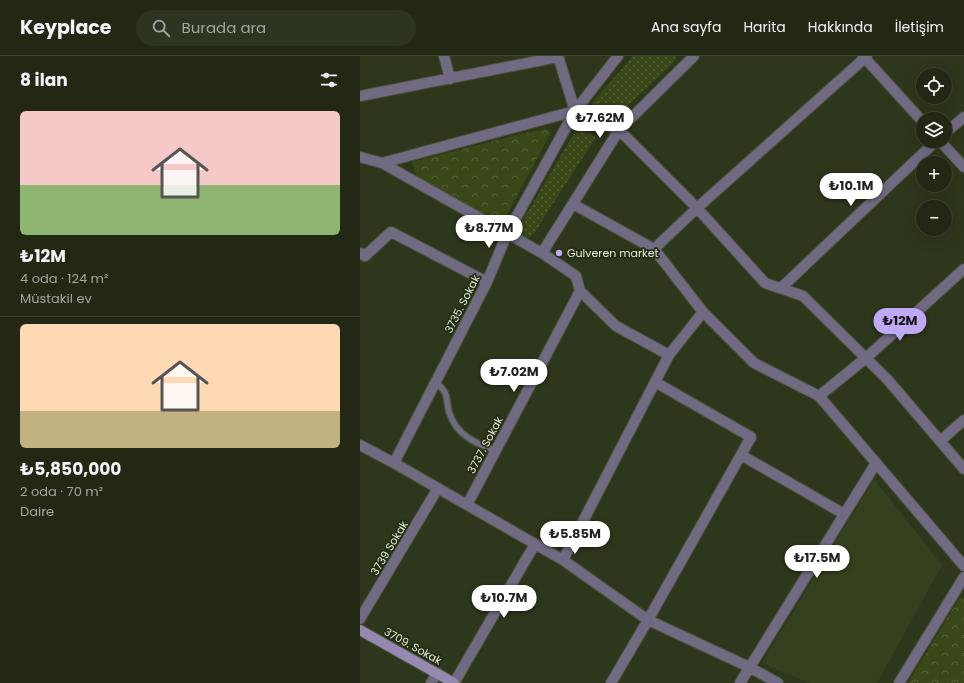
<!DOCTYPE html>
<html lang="tr">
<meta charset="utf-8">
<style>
body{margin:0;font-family:Poppins,sans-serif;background:#2e3422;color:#f1f3f6;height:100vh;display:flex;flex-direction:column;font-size:15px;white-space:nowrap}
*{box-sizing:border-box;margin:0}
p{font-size:13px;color:#a2a6a0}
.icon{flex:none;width:22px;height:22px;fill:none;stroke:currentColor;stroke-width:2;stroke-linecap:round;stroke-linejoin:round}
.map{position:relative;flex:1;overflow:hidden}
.side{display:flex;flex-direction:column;background:#222814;width:360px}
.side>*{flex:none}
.fabs{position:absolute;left:556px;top:12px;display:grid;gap:8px}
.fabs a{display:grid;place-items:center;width:36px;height:36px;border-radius:50%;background:#222814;box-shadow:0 4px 16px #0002,0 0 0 1px #3f4434;font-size:20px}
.price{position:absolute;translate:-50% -34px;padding:0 9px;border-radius:14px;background:#fff;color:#222;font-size:13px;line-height:26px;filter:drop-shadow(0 1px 2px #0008)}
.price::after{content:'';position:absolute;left:50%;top:24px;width:12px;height:9px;margin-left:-6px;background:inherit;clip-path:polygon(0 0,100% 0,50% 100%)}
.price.selected{background:#bfa8f4;color:#111}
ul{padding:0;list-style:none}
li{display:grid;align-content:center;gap:8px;height:212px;padding:0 20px}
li+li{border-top:1px solid #3f4434}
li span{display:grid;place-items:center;height:124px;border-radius:6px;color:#555}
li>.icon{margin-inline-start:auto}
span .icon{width:72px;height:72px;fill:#fffc;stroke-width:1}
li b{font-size:17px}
h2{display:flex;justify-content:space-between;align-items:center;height:48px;padding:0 20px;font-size:17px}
header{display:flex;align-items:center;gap:24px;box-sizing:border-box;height:56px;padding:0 20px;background:#222814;border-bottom:1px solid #3f4434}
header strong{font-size:19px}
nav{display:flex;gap:22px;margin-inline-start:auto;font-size:14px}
.search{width:280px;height:36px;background:#2e3422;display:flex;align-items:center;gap:10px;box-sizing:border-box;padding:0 14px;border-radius:22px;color:#a2a6a0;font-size:15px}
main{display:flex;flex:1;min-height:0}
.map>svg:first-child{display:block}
</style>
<header>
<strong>Keyplace</strong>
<div class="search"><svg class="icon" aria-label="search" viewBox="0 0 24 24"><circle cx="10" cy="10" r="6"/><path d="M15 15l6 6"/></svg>Burada ara</div>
<nav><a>Ana sayfa</a><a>Harita</a><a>Hakkında</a><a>İletişim</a></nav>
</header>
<main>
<section class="side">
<h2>8 ilan<svg class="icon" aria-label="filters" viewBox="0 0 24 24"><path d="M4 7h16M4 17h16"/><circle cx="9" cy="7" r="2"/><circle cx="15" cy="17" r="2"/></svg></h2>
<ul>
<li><span style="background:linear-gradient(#f6c9c9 60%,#8fb573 0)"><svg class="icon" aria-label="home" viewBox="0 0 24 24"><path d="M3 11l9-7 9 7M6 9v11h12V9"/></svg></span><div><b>₺12M</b><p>4 oda · 124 m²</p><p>Müstakil ev</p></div></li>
<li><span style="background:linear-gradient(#ffd9b3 70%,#c2b280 0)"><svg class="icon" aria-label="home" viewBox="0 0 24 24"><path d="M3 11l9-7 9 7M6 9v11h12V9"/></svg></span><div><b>₺5,850,000</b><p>2 oda · 70 m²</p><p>Daire</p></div></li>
</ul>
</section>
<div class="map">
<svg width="604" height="627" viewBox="0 0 604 627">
<defs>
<pattern id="grass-dots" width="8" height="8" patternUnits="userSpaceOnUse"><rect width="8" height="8" fill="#3a4716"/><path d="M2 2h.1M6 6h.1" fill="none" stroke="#566237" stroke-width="1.8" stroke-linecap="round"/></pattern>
<pattern id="park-crowns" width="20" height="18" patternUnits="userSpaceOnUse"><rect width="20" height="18" fill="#3a4716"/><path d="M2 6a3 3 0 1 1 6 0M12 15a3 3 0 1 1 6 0" fill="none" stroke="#566237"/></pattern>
</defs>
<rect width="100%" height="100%" fill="#2e361b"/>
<path fill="#36401e" d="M514,423L582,509L517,627H449L402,607Z"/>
<path fill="url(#grass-dots)" d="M273,0H316V4L253,64L233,53L232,47Z
M221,74L236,81L173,179L168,182L163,180L157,174L213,79Z"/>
<path fill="url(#park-crowns)" d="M186,73L191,77L142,168L57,121L52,106L165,77Z
M600,541L604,543V627H548Z"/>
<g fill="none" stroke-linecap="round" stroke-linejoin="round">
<defs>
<path id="lane" d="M75,326C90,338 85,340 89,356C96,379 115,387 136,395"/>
<path id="street" d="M84,0L90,23
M198,0L215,55
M503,0L563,66
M0,40L198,1
M585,77L604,61
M580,85L604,111
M0,101L22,107L182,197L216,220L220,235L256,270L309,299
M22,107L215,55L259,74L337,152L405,227L443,240L527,323L604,413
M213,148L294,193L343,256L394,307L459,340L604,510
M294,193L337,152L507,0
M0,197L5,200L31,176L127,226
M182,197L259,74L334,0
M421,232L576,85
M459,340L506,302L604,213
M580,385L604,364
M0,389L34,407L203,504L288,564L389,611L418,627
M381,399L484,458
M34,407L127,226L147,178L215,55L258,0
M107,449L220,235
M203,504L309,299L343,256
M0,563L78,432
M71,627L77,617
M94,627L175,488
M251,627L288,564L391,381L295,326
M380,627L516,407
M539,627L604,521"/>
<path id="secondary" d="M0,574L94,627"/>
</defs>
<use href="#lane" stroke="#4b533a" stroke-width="8"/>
<use href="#street" stroke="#4b533a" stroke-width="12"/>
<use href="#secondary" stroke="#4b533a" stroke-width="12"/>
<use href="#lane" stroke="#716a83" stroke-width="5.5"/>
<use href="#street" stroke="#716a83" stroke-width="10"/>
<use href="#secondary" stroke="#9489b0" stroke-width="10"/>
</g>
<circle fill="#bfa8f4" stroke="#242c11" stroke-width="1.5" cx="199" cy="197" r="4"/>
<g text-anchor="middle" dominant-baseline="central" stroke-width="3.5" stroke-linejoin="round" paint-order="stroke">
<g font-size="11" fill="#e6ecdb" stroke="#242c11" text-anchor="start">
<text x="207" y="197">Gulveren market</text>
</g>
<g font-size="11" fill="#e6ecdb" stroke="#242c11">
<text transform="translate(102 248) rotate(-63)">3735. Sokak</text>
<text transform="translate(125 389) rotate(-62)">3737. Sokak</text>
<text transform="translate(29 492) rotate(-59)">3739 Sokak</text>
<text transform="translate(53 590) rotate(29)">3709. Sokak</text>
</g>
</g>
</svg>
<div class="fabs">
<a><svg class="icon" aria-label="locate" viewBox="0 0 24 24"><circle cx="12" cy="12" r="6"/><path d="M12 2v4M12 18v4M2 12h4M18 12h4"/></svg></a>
<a><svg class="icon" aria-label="layers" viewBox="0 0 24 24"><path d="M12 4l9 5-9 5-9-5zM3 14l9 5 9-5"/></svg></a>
<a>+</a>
<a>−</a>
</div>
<b class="price" style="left:240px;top:83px">₺7.62M</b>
<b class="price" style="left:491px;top:151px">₺10.1M</b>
<b class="price" style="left:129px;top:193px">₺8.77M</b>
<b class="price selected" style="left:540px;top:286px">₺12M</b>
<b class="price" style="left:154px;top:337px">₺7.02M</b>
<b class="price" style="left:215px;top:499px">₺5.85M</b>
<b class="price" style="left:457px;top:523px">₺17.5M</b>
<b class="price" style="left:144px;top:563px">₺10.7M</b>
</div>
</main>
